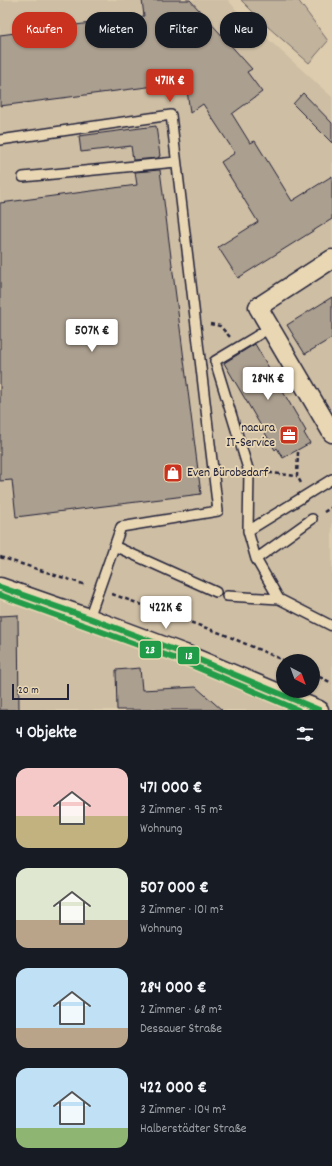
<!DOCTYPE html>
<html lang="de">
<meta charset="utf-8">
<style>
body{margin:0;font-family:Dekko,sans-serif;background:#20242c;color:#f1f3f6;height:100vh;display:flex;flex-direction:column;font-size:15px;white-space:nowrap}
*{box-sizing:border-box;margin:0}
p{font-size:13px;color:#9ea1a6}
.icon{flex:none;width:22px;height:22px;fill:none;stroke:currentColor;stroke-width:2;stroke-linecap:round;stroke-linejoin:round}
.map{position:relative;height:710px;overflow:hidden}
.drawer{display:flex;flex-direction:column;background:#171b24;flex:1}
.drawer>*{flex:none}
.hud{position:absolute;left:12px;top:12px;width:308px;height:36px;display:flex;gap:8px}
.needle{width:26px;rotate:139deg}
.buttons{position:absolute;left:276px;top:654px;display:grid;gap:8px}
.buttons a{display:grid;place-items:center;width:44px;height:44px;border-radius:50%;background:#171b24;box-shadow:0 1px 3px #0004;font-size:20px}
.scale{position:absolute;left:12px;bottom:10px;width:57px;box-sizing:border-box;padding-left:4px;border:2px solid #22223b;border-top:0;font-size:11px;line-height:14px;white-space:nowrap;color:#22223b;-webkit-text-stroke:3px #e9d7b4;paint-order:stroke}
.price{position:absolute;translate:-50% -34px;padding:0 9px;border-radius:4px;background:#fff;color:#222;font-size:13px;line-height:26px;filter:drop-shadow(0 1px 2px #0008)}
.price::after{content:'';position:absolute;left:50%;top:24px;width:12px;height:9px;margin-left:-6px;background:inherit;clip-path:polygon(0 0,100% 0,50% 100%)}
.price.active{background:#c8321e;color:#fff}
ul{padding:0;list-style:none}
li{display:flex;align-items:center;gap:12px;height:100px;padding:0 16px}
li span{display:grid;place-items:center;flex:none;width:112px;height:80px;border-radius:12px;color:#555}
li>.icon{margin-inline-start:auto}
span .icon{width:48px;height:48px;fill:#fffc;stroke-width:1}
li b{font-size:17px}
h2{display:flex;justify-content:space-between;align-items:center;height:48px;padding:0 16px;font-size:17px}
.pill{padding:0 14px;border-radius:16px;background:#171b24;box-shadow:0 1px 3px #0004;font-size:14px;line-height:36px}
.pill.active{background:#c8321e;color:#fff}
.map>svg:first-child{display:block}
</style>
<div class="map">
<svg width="332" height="710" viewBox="0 0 332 710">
<rect width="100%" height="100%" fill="#ddccad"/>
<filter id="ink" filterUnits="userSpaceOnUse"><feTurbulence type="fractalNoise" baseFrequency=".025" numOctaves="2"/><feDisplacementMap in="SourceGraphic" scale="8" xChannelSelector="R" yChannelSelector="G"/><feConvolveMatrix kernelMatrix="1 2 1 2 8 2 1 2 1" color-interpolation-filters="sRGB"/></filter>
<g filter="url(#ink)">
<path fill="#cebea4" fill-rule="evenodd" d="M0,0H228L238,12L332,97V710H0ZM283,661H313V691H283Z"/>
<path fill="#c1b39c" stroke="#726a6c" d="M241,0H298L328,41L309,63L267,26Z"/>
<path fill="#ab9f8f" stroke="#22223b" d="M142,0H190L252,69L247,72L262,92L232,114L250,143L255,141L292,201L332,176V219L238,278L218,247L258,222L221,162L235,153L203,104L190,113L186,82L0,106V35L144,16Z
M303,93L332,123V143L293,104Z
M156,126L160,156H159V158L133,160L131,146L81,152L79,136Z
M160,170L201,494L16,517L12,480L0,481V203L137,185L135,172Z
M332,297V338L305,354L287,325Z
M255,344L306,431L304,433L310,443L283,458L277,448L275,450L224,363Z
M18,615L19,710H0V616Z
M140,668L142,690L196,687L222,710H117L116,670Z"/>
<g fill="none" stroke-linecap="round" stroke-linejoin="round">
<defs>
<path id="service" d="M0,140L171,115L218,511L121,527L89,618
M23,177L176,162
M270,328L215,361L249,472L248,531L256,559L279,599L332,626
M248,531L332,479
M114,546L216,592
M256,559L312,519
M227,596L279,599"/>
<path id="minor" d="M332,259L258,307L332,433
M0,587L89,618L185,654L319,710"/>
</defs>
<use href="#service" stroke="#22223b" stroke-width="12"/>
<use href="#minor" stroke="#22223b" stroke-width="21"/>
<path stroke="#22223b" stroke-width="2.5" stroke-dasharray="4 3" stroke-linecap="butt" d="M210,324L220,326L230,337
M298,452L297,476L301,483
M262,472L297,476
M324,512L332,507
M0,557L86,585
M112,594L223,634L285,661
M313,674L332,683"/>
<use href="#service" stroke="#e9d7b4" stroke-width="9"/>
<use href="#minor" stroke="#e9d7b4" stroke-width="18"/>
<defs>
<path id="bus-1" d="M0,587L89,618L185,654L319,710"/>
<path id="bus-2" d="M0,595L86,626L182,661L298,710"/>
</defs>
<use href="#bus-1" stroke="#e9d7b4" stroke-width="9"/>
<use href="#bus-2" stroke="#e9d7b4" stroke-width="9"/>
<use href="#bus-1" stroke="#209c48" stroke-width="6"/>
<use href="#bus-2" stroke="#209c48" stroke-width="6"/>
</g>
</g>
<defs>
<symbol id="office-square" viewBox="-11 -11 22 22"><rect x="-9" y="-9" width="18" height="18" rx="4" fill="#c8321e" stroke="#e9d7b4"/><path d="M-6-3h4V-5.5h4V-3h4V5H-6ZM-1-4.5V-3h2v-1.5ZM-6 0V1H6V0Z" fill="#fff"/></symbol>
<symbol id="shop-square" viewBox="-11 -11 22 22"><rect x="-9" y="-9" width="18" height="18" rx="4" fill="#c8321e" stroke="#e9d7b4"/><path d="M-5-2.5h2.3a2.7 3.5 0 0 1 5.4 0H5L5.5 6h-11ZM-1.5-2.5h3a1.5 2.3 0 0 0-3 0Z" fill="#fff"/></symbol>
</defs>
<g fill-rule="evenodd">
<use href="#office-square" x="278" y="424" width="22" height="22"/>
<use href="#shop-square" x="162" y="462" width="22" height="22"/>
</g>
<g text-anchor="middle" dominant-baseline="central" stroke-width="3.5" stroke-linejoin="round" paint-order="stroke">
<g font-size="13" fill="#22223b" stroke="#e9d7b4" text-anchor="end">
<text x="275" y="428">nacura<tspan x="275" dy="15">IT-Service</tspan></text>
<text x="187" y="473" text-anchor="start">Even Bürobedarf</text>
</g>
</g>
<g stroke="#e9d7b4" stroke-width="1.5">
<rect x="139" y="640" width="23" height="19" rx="4" fill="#209c48"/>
<rect x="177" y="646" width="23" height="19" rx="4" fill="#209c48"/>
</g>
<g font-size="11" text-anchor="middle" font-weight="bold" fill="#fff">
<text x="150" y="653">23</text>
<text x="189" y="659">13</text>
</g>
</svg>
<div class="buttons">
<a><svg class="needle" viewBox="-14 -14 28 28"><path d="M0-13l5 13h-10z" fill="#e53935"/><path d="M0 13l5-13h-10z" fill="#9ea1a6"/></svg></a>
</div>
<div class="scale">20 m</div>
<b class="price active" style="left:170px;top:103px">471K €</b>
<b class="price" style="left:92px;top:353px">507K €</b>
<b class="price" style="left:268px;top:401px">284K €</b>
<b class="price" style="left:166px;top:630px">422K €</b>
<div class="hud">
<a class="pill active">Kaufen</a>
<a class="pill">Mieten</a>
<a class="pill">Filter</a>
<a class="pill">Neu</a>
</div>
</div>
<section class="drawer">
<h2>4 Objekte<svg class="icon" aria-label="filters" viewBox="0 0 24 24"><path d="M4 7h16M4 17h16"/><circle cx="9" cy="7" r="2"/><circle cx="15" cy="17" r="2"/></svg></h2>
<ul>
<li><span style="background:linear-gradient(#f6c9c9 60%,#c2b280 0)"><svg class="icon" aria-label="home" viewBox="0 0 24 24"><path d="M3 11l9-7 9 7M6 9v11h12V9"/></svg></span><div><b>471 000 €</b><p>3 Zimmer · 95 m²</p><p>Wohnung</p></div></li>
<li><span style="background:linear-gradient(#dfe7d0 65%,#b9a48a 0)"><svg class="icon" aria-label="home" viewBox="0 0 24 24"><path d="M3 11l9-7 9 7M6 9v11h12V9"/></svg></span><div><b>507 000 €</b><p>3 Zimmer · 101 m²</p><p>Wohnung</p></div></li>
<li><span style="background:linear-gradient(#bfe0f5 75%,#b9a48a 0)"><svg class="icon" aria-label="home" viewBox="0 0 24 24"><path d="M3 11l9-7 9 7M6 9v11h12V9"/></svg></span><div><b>284 000 €</b><p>2 Zimmer · 68 m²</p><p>Dessauer Straße</p></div></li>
<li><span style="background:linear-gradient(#bfe0f5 75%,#8fb573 0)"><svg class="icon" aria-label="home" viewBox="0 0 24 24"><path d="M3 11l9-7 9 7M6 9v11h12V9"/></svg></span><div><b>422 000 €</b><p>3 Zimmer · 104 m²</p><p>Halberstädter Straße</p></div></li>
</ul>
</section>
